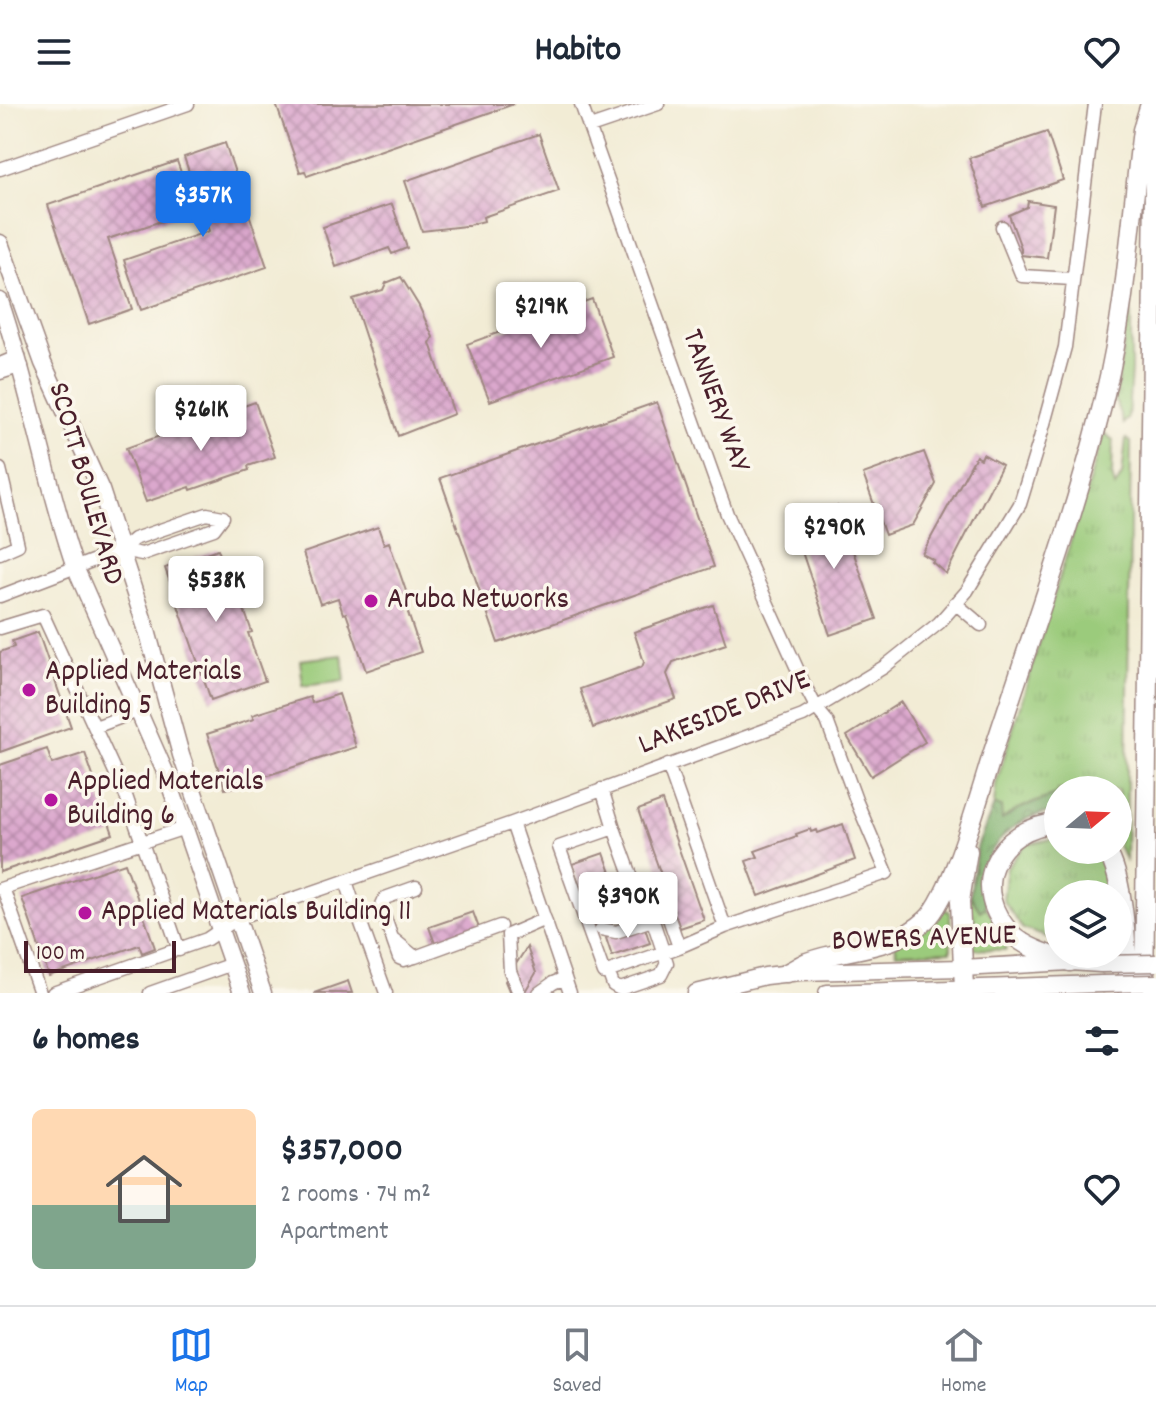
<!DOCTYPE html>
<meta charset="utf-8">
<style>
body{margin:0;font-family:Dekko,sans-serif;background:#f6f6f7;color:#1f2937;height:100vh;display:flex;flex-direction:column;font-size:30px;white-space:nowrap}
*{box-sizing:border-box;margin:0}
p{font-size:26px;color:#747a83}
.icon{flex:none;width:44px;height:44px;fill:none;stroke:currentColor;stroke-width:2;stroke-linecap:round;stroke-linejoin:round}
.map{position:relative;height:889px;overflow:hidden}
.panel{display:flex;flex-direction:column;background:#fff;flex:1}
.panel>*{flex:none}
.needle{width:52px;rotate:71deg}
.controls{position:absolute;left:1044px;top:672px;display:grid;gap:16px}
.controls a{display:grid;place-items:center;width:88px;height:88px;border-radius:50%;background:#fff;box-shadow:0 8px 32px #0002;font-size:40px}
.scale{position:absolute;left:24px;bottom:20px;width:152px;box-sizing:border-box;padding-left:8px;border:4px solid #4a1f2b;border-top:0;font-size:22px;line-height:28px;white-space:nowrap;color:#4a1f2b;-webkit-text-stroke:6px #fbf7ec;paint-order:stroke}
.price{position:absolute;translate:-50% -68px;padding:0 18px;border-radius:8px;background:#fff;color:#222;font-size:26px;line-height:52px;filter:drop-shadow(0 2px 4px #0008)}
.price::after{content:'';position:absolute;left:50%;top:48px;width:24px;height:18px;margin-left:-12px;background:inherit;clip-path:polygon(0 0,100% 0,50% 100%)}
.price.active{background:#1a73e8;color:#fff}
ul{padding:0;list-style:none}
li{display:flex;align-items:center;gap:24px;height:200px;padding:0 32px}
li span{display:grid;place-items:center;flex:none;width:224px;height:160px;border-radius:12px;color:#555}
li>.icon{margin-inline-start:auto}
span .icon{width:96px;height:96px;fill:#fffc;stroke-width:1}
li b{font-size:34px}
h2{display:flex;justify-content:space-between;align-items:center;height:96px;padding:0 32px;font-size:34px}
header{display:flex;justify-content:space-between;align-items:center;height:104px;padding:0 32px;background:#fff;font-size:36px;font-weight:700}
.tab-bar{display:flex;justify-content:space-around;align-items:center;height:112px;border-top:2px solid #e0e1e3;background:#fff;font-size:22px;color:#747a83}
.tab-bar a{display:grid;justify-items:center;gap:4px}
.tab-bar .active{color:#1a73e8}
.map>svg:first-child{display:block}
</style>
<header><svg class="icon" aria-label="menu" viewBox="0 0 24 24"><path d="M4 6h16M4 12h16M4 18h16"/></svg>Habito<svg class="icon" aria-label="heart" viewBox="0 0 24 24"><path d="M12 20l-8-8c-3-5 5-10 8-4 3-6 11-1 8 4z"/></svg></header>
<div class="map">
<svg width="1156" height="889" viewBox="0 0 1156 889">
<defs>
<pattern id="grass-tufts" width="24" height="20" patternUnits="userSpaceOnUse" patternTransform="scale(2)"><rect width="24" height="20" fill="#9bcb7b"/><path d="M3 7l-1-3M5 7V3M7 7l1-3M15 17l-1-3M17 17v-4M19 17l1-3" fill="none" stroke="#87ae6a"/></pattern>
<pattern id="forest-crowns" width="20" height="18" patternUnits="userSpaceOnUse" patternTransform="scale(2)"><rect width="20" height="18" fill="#7caf6b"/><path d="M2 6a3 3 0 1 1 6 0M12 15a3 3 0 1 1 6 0" fill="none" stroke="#688e58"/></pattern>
<pattern id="building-cross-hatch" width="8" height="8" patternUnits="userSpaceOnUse" patternTransform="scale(2)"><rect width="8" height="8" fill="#dba8cd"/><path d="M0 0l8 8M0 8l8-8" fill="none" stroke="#b488a7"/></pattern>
</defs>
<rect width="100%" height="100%" fill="#fbf7ec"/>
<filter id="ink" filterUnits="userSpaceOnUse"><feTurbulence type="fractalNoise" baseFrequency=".0125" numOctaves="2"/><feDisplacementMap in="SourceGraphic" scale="16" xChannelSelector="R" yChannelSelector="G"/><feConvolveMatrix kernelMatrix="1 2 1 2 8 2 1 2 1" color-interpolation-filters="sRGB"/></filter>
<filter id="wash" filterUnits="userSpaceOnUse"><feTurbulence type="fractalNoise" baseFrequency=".006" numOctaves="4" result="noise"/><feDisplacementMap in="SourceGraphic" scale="32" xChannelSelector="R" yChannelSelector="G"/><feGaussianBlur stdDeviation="1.8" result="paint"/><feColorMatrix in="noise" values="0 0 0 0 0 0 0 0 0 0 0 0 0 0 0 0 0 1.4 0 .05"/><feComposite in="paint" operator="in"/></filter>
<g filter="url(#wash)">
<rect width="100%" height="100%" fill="#f2ecd5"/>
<path fill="url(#grass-tufts)" stroke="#727553" stroke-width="2" d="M1131,193V266L1128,313L1123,320L1115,296Z
M1104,329L1113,336L1112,371L1115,383L1122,371L1126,335L1131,338L1126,756L1118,742V686H1058V690L1018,705L1001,716V703L994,701L996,680Z
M1058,734V746H1093L1105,759L1109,790H1058V837L1023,825L1003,796L1007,763L1026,740Z
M970,791L986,803L1008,837L1006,846L970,845Z
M944,805L950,808L951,847L897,849L895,840Z"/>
<path fill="url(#forest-crowns)" stroke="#63674b" stroke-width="2" d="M1058,690V709C1024,706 989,737 983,770C982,780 985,793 986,803L980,807L970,791L977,743L994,701L1001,703L1002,716L1018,705Z"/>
<path fill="#9bcb7b" stroke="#727553" stroke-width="2" d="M342,551L345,577L303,582L300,556Z"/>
<g id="blocks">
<path fill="url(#building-cross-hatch)" d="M276,0H514L307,72L305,67L300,68Z
M1047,28L1063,76L985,103L969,54Z
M539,30L559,87L483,113L484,117L465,122L422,127L405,77Z
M225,39L267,163L141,206L124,156L209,127L184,53Z
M177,57L194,106L108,135L132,205L89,220L48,101Z
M1028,97L1054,101L1047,154L1021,151V144L1009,111L1027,103Z
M392,100L407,144L392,150L389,144L336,163L323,123Z
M401,173L419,202L433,233L430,239L454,310L398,332L353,195L383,186L386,179Z
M592,195L613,253L490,297L467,240Z
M255,298L275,353L248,362L249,366L191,386L190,383L146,398L126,344Z
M657,298L714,463L498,539L440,374Z
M924,348L936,380L913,421L885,431L863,370Z
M983,350L1002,361L946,470L932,458L934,456L922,450L976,352L981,355Z
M837,402L877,515L830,531L792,418Z
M378,423L384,440L389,438L407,490L402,491L421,548L366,567L346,509L343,510L338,494L320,500L303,449Z
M218,445L228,473L232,472L252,528L248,529L265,577L211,596L165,464Z
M713,501L726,540L673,558L667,570L676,595L593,624L580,585L642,563L644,558L634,528Z
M38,528L71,623L0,648V548L14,543L12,537Z
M339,590L356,643L225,685L207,630L254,615L252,611L310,593L312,599Z
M901,598L925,638L871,672L847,632Z
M47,645L52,660L85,649L113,730L0,768V661Z
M662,697L704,816L680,824L638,706Z
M843,720L855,756L759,792L746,757L758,753L755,747L797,732L796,730L810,725L811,728L817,726L818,729Z
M604,749L616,783L584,794L572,760Z
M125,759L155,844L142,849L139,841L49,872L22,794Z
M473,808L480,827L436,842L429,823Z
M644,821L650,839L612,852L606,834Z
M527,843L536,869L524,889H510L505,877Z
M348,877L352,889H314Z"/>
</g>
</g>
<g filter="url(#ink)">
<use href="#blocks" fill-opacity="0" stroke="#9e8680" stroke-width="2"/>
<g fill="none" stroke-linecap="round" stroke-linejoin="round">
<defs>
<path id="minor" d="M581,0L727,410L805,582L817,605L827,617L856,696L887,769L725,823L679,843L604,869L559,743L614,724L602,685
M590,23L658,0
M0,65L188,0
M1002,123L1022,172L1072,175
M0,260L19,252
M0,269L22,262
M0,365L18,441L0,449
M207,410L223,413L214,425L142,450L121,446L134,435Z
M0,492L121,446
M955,499L981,521
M0,524L43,511L126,692L179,846
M95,623L138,607
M668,661L725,823
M512,719L570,889
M614,724L645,810L665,803L679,843
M346,777L352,795
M416,783L385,794L381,803L392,834L415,853L500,822
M3,784L40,889
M0,785L185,724
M358,811L386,889
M585,814L640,795
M601,825L616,828L649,817L654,820L667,859L661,871L620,885L613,881L608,867
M393,837L399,854L404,856L415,853
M53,889L207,835L238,814L512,719L803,612L884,563L939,519L967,487L1020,400L1039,338L1065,243L1095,0
M150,889L232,860
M519,889L510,867L508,831L545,815
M539,889L553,879L565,874"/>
<path id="major" d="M0,139L43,259L101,386L148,530L181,651L263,889
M0,197C30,284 45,376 75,463L166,670L242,889
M696,889L765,872L800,868L962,864L1070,858L1101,860
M827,889L1102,880"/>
<path id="highway" d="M1058,719C996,723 966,786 1013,831C1028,845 1051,851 1070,858
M1106,746C1126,775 1127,853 1128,889
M786,869C793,866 800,861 807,858C847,843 893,847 926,816C952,792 981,686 993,648C1031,531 1076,410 1105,290C1126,204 1131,113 1142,26L1150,0
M964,884L960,797L968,747
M1144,889L1155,3"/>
</defs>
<use href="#minor" stroke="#9e8680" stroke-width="15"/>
<use href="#major" stroke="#9e8680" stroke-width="19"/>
<use href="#highway" stroke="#9e8680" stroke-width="21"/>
<use href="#minor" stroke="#fff" stroke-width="12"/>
<use href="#major" stroke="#fff" stroke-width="16"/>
<use href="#highway" stroke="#fff" stroke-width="18"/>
<defs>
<path id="major-bridge" d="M1101,860L1156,859
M1102,880L1156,879"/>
</defs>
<use href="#major-bridge" stroke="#9e8680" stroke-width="19" stroke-linecap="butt"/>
<use href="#major-bridge" stroke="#fff" stroke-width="16"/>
</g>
</g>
<g fill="#b5179e" stroke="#fbf7ec" stroke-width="3">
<circle cx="371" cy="497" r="8"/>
<circle cx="29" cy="586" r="8"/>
<circle cx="51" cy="696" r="8"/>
<circle cx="85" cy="809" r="8"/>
</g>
<g text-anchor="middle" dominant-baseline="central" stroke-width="7" stroke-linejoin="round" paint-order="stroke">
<g font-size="30" fill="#4a1f2b" stroke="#fbf7ec">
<text transform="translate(714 297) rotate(70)">TANNERY WAY</text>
<text transform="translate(84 380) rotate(74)">SCOTT BOULEVARD</text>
<text transform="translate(725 610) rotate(-22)">LAKESIDE DRIVE</text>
<text transform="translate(924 836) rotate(-2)">BOWERS AVENUE</text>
</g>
<g font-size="30" fill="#4a1f2b" stroke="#fbf7ec" text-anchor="start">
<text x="387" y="497">Aruba Networks</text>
<text x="45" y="569">Applied Materials<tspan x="45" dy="34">Building 5</tspan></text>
<text x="67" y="679">Applied Materials<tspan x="67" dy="34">Building 6</tspan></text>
<text x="101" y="809">Applied Materials Building 11</text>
</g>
</g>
</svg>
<div class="controls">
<a><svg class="needle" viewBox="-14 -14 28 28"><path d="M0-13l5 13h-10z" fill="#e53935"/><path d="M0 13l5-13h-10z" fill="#747a83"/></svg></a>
<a><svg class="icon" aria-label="layers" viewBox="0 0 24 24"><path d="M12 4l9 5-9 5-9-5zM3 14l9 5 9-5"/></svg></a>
</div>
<div class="scale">100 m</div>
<b class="price active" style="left:203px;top:135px">$357K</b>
<b class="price" style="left:541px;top:246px">$219K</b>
<b class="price" style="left:201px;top:349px">$261K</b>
<b class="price" style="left:834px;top:467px">$290K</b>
<b class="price" style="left:216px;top:520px">$538K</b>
<b class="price" style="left:628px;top:836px">$390K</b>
</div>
<section class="panel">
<h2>6 homes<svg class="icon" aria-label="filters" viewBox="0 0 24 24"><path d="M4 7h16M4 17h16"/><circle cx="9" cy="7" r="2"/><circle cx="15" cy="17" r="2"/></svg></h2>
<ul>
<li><span style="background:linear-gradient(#ffd9b3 60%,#7fa58c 0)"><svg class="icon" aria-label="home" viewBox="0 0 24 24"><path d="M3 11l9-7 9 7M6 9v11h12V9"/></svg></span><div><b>$357,000</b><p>2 rooms · 74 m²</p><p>Apartment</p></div><svg class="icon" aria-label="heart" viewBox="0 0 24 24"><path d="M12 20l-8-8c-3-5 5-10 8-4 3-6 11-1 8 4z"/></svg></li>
</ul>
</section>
<nav class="tab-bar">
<a class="active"><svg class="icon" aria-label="map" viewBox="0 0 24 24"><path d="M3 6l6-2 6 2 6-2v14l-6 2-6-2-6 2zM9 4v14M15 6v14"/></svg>Map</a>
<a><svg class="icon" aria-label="saved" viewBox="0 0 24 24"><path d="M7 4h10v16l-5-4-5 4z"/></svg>Saved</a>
<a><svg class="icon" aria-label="home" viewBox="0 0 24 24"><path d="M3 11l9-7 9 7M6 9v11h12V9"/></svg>Home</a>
</nav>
